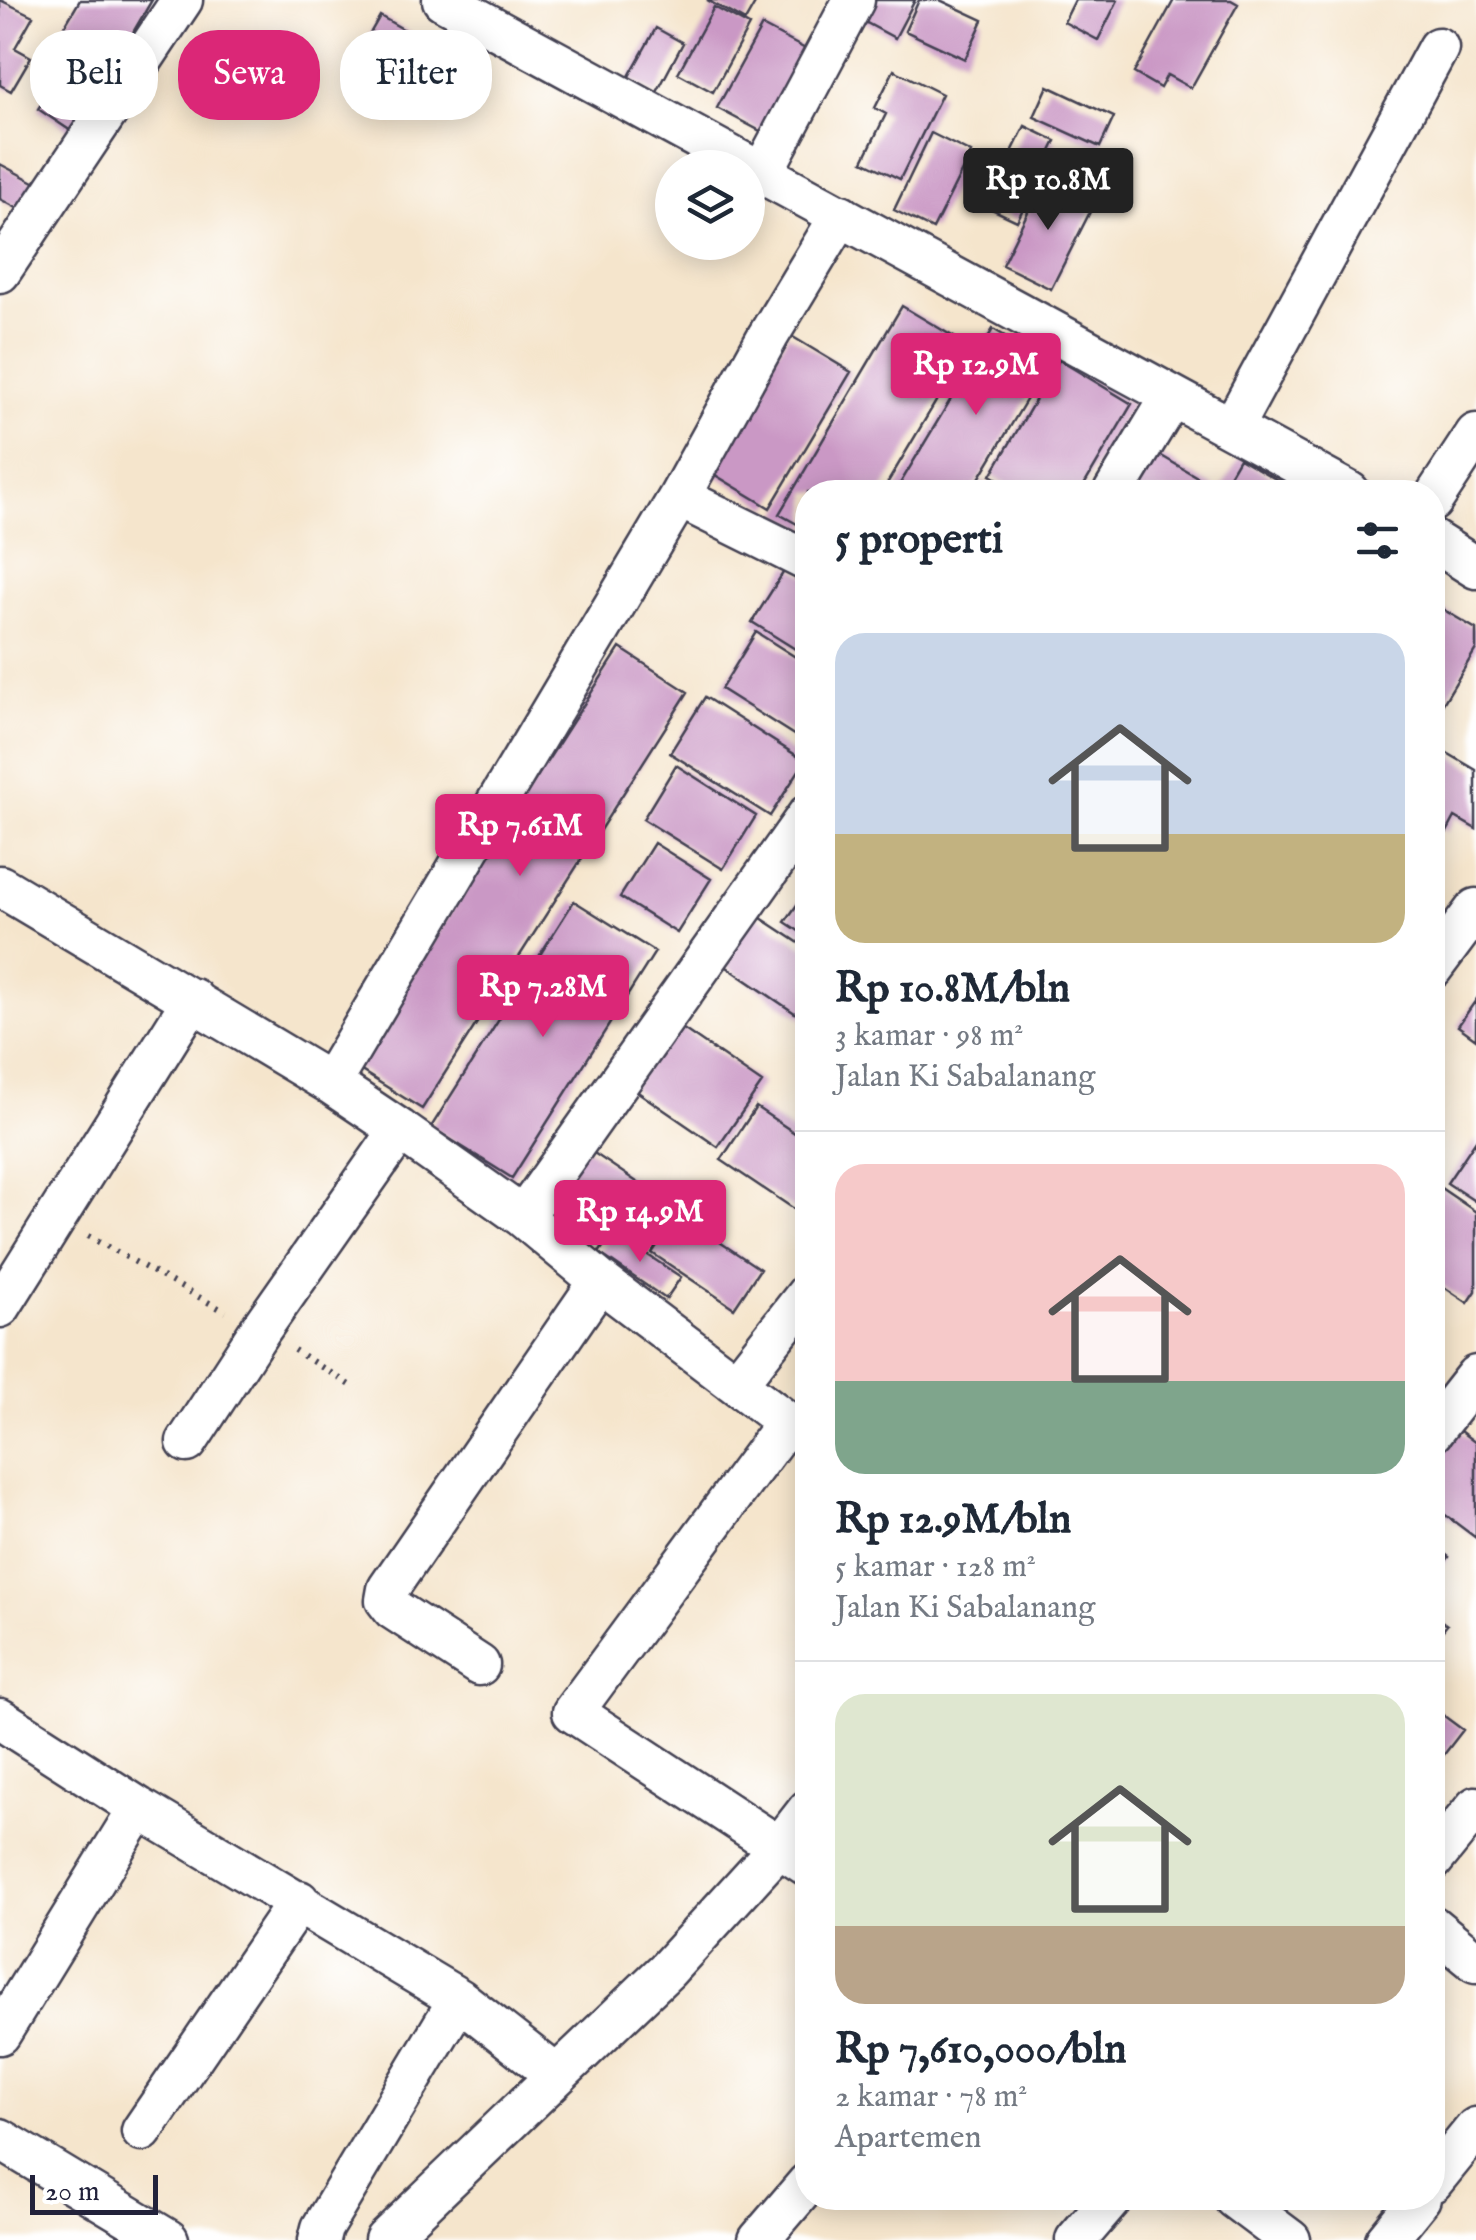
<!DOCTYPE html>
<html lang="id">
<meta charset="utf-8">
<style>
body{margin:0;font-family:"IM FELL English",serif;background:#f2f2f3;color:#1f2937;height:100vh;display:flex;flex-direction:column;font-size:38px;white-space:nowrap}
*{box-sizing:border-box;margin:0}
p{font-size:32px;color:#747a83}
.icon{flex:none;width:55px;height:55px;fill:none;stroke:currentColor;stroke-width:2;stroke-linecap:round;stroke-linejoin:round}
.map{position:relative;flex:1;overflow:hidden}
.side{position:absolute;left:795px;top:480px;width:650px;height:1730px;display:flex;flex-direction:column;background:#fff;border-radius:40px;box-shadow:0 5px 25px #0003}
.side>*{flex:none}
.guide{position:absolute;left:30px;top:30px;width:615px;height:90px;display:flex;gap:20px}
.fabs{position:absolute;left:655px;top:150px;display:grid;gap:20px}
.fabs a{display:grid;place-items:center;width:110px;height:110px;border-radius:50%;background:#fff;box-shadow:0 5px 25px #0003;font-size:50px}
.scale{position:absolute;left:30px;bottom:25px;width:128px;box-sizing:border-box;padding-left:10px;border:5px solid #22223b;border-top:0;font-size:28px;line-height:35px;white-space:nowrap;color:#22223b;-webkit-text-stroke:8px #fff;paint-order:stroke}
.price{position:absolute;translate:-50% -85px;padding:0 22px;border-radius:10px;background:#db2777;color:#fff;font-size:32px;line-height:65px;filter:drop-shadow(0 2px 5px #0008)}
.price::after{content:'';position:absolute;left:50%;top:60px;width:30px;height:22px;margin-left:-15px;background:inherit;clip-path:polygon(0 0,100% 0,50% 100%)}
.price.current{background:#222;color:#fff}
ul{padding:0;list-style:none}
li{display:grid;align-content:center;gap:20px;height:530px;padding:0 40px}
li+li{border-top:2px solid #e0e1e3}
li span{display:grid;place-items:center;height:310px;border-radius:30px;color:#555}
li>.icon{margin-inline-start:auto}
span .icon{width:180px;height:180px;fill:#fffc;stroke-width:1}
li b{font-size:42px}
h2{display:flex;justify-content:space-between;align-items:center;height:120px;padding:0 40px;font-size:42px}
.pill{padding:0 35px;border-radius:40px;background:#fff;box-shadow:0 5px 25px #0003;font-size:35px;line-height:90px}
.pill.current{background:#db2777;color:#fff}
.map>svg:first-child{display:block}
</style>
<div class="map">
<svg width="1476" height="2240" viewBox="0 0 1476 2240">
<rect width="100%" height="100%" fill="#fff"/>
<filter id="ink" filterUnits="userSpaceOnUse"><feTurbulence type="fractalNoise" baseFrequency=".01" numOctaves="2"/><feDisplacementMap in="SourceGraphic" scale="20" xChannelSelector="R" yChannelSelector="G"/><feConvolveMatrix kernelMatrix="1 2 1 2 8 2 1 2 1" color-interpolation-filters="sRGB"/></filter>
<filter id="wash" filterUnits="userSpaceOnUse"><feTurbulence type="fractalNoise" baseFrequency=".0048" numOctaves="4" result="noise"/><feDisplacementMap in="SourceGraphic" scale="40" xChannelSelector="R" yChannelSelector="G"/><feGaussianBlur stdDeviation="2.25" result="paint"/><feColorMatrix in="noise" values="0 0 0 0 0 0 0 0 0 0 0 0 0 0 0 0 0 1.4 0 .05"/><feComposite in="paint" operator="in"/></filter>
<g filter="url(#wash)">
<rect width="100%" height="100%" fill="#f5e5cc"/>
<g id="blocks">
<path fill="#ca98c5" d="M0,0L33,16L15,48L31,57L11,91L0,85Z
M80,0H152L118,58L64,27Z
M707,0H757L745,21Z
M858,0H915L895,38L850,14Z
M919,0H940L983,20L965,59L905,31Z
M1075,0H1118L1098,40L1064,22Z
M1174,0H1231L1238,4L1191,88L1167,75L1160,88L1134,73Z
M714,7L749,26L713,92L678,73Z
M380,16L429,44L409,79L360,51Z
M762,26L813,53L768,135L717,108Z
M656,28L683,43L656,94L628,78Z
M71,57L104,78L71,131L38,109Z
M894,70L942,94L900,179L863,161L886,114L875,108Z
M1048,86L1114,117L1100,147L1034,117Z
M1025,126L1056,141L1017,221L985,206Z
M931,133L971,153L933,229L894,210Z
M0,164L47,189L32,216L0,199Z
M1045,177L1095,202L1051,289L1002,265Z
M902,306L969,346L882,492H808V530L779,514Z
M993,329L1049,362L971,492H895Z
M788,334L851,372L770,508L707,470Z
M1059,360L1132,404L1080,492H1020L991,475Z
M1148,448L1214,487L1211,492H1121Z
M1239,458L1298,492H1219Z
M982,481L1002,492H975Z
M788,565L808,577V657L752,622Z
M1432,603L1476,629V649L1432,722Z
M756,632L808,665V744L721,689Z
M620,648L688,692L422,1109L352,1065Z
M705,697L805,761L770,816L670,753Z
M1432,744L1476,770V829L1455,817L1447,832L1432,823Z
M676,765L756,816L723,869L643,819Z
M654,843L711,879L677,933L620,897Z
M808,889V937L785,922Z
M574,901L655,952L512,1178L431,1127Z
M752,912L808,949V1022L718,961Z
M1476,1000V1039L1458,1026Z
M676,1024L762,1083L718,1147L632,1088Z
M756,1107L808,1142L806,1217L721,1160Z
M1476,1140V1202L1447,1183Z
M585,1147L674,1207L652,1239L563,1179Z
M1432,1182L1476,1212V1291L1468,1303L1432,1279Z
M556,1187L605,1220L591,1242L542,1209Z
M678,1214L760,1269L734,1308L652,1253Z
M613,1232L681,1277L666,1299L599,1253Z
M1452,1425L1476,1443V1538L1432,1505V1450Z
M1432,1544L1449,1557L1432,1579Z
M1432,1614L1447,1625L1432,1644Z
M1432,1707L1463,1730L1432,1770Z"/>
</g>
</g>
<g filter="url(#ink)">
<use href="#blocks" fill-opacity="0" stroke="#423f51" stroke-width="2.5"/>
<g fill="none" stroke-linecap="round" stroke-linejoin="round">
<defs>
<path id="street" d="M443,0L1349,492
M762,173L854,0
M0,272L182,0
M1232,428L1438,48
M1114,492L1172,396
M679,497L808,561
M1432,501L1476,434
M1432,540L1476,568
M0,886L330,1083L400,1130L523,1217L600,1281L808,1438
M1432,968L1476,909
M330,1083L679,497L768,336L841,215
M523,1217L808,815
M0,1307L193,999
M737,1383L808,1293
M787,1422L573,1712L808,1866
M1432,1432L1476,1376
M187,1442L260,1330L400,1130
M479,1665L393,1609L386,1600L388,1589L600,1281
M0,1719L139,1808L459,1999L556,2075
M1432,1861L1476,1807
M1432,1926L1476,1962
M0,2034L139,1808
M142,2131L299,1901
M0,2139L168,2240
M1432,2182L1476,2128
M1234,2198L1290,2240
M319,2240L322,2228L459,1999
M385,2240L667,1970L780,1846L808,1810
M759,2240L808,2183
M1076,2240L1112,2198
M1386,2240L1420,2198"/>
</defs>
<use href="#street" stroke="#423f51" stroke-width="45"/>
<path stroke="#423f51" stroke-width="6" stroke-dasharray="2.5 8" stroke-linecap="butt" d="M88,1236L226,1312
M294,1350L352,1386"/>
<use href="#street" stroke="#fff" stroke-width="40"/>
</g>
</g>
</svg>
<div class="fabs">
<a><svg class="icon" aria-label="layers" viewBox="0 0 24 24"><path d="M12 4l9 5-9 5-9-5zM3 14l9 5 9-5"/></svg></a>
</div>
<div class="scale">20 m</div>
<b class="price current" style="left:1048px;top:233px">Rp 10.8M</b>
<b class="price" style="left:976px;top:418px">Rp 12.9M</b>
<b class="price" style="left:520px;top:879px">Rp 7.61M</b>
<b class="price" style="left:543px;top:1040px">Rp 7.28M</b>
<b class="price" style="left:640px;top:1265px">Rp 14.9M</b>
<div class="guide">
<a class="pill">Beli</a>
<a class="pill current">Sewa</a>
<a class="pill">Filter</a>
</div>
<section class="side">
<h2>5 properti<svg class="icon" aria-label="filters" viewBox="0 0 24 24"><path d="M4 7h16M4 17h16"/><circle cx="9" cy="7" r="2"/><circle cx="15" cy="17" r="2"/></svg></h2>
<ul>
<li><span style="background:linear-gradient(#c9d6e8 65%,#c2b280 0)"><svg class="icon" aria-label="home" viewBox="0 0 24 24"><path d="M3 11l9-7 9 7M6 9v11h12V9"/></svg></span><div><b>Rp 10.8M/bln</b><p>3 kamar · 98 m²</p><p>Jalan Ki Sabalanang</p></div></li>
<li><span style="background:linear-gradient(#f6c9c9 70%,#7fa58c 0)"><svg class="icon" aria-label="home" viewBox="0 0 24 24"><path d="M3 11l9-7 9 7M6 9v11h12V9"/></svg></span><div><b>Rp 12.9M/bln</b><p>5 kamar · 128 m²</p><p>Jalan Ki Sabalanang</p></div></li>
<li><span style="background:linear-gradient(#dfe7d0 75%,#b9a48a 0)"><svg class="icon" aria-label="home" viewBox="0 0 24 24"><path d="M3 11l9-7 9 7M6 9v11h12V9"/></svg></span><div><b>Rp 7,610,000/bln</b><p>2 kamar · 78 m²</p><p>Apartemen</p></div></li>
</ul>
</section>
</div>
